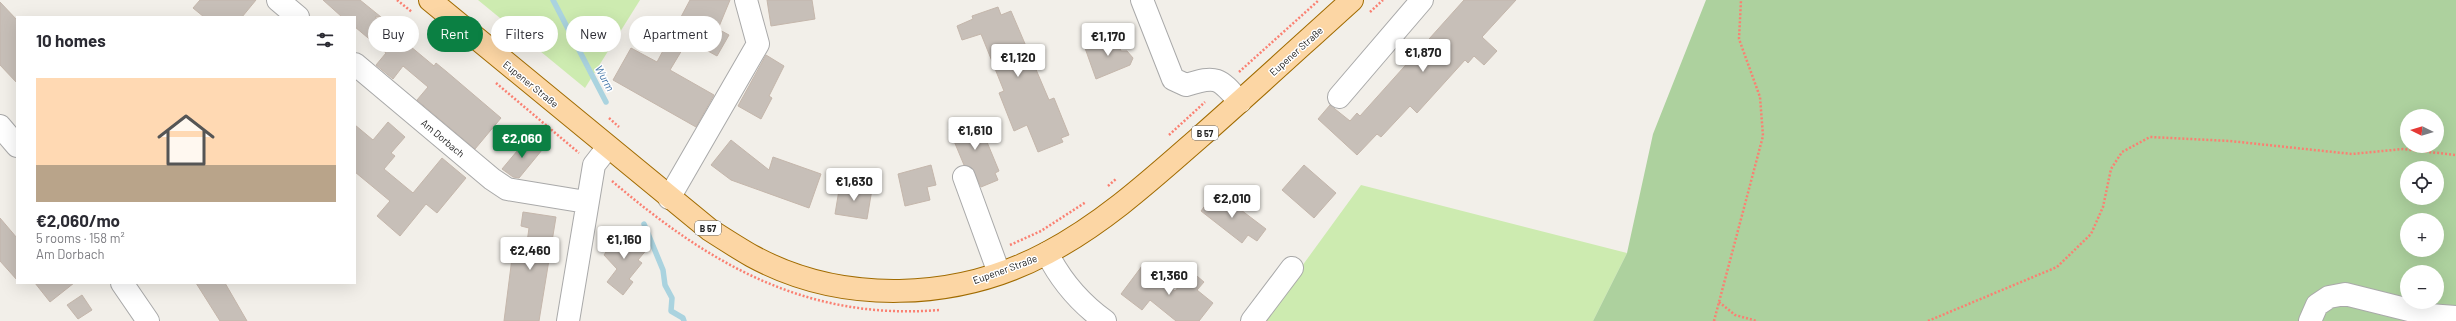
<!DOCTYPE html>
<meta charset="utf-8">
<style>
body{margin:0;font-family:Barlow,sans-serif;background:#f7f7f7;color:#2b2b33;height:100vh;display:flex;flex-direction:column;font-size:15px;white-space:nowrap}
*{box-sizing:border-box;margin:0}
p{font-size:13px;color:#7c7c81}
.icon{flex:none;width:22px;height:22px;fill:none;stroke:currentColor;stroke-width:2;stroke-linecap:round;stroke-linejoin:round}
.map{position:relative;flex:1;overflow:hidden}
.sheet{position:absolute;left:16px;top:16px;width:340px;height:268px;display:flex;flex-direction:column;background:#fff;border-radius:0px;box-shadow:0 4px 16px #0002}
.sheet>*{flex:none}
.guide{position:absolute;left:368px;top:16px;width:380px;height:36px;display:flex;gap:8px}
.needle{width:26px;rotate:275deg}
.tools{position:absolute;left:2400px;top:109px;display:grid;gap:8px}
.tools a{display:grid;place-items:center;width:44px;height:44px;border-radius:50%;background:#fff;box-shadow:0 4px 16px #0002;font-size:20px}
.price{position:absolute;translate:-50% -34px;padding:0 9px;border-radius:4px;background:#fff;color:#222;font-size:13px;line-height:26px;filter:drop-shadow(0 1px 2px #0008)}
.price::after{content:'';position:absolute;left:50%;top:24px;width:12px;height:9px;margin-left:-6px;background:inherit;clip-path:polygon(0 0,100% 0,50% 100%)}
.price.current{background:#0b8043;color:#fff}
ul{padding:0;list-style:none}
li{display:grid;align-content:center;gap:8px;height:212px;padding:0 20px}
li+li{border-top:1px solid #e1e1e2}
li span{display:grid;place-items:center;height:124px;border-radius:0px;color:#555}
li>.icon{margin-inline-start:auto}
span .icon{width:72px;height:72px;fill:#fffc;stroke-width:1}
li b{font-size:17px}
h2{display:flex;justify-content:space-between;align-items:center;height:48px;padding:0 20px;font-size:17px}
.pill{padding:0 14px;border-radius:18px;background:#fff;box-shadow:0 4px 16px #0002;font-size:14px;line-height:36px}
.pill.current{background:#0b8043;color:#fff}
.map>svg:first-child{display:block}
</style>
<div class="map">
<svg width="2456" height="321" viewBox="0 0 2456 321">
<rect width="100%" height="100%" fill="#f2efe9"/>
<path fill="#cdebb0" d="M478,0H640L585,88Z
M1361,185L1627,253L1593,321H1262Z"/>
<path fill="#add19e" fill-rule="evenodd" d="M1706,0H2456V321H1593L1627,253L1653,134ZM2407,116H2437V146H2407ZM2407,168H2437V198H2407ZM2407,220H2437V250H2407ZM2407,272H2437V302H2407Z"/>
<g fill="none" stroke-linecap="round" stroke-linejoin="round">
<path stroke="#aad3df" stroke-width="5.5" d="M553,0L606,102
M644,224L663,270L665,285L672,298L671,311L683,318L684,321"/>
</g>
<path fill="#c7bfb8" stroke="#c4b6ab" d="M200,0H256L242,17H204L193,8Z
M323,0H360L381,17H375L434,66L436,63L447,72L501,118L475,149L417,100L428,87L403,66L393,79L376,65L386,53L355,27V17H342Z
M690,0H730L718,29L729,35L717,56L688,40L670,70L714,95L696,127L613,80L631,48L657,62Z
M767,0H812L815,19L771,26Z
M1464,0H1516L1482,37L1497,51L1484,65L1474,56L1468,63L1465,60L1417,113L1410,106L1381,137L1377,134L1357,155L1318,119L1330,105L1350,121L1357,113L1360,116Z
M0,2L17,20V83L0,65Z
M998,7L1001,15L1011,11L1049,100L1054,98L1069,135L1061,138L1063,142L1038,152L1027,125L1014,131L999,93L1004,91L981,34L962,40L957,26L973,19L972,16Z
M1115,36L1121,51H1127L1133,58L1130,65L1096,79L1085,48Z
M766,55L784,66L769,96L772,98L761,119L738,106Z
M977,118L999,171L995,173L998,180L981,187L972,168L964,165L949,129Z
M388,122L405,137L391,153L395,156L384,169L413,193L442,158L466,178L437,213L426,204L400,236L377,216L390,201L355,172V125L373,140Z
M528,138L542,150L519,178L513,177L502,169Z
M731,140L769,170L773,157L821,174L809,208L731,180L711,165Z
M931,165L936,185L927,187L930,200L905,206L898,174Z
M1304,165L1336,193L1314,218L1282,190Z
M840,184L872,189L867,219L835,214Z
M1216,191L1266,229L1257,241L1248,235L1242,243L1201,211Z
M523,212L556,217L539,321H504L512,258L523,260L525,257L529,228L521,226Z
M0,218L17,238V280L0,261Z
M622,228L648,248L638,260L642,263L629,279L633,282L623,295L607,282L617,269L604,255Z
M1142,266L1175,291L1191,271L1204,282L1197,290L1213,303L1199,321H1176L1150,300L1142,310L1121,294Z
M35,283H74L50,302Z
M196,283H225L247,321H220Z
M82,295L92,310L78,319L67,305Z"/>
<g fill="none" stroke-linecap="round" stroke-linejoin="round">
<defs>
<path id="minor" d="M278,0L298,17
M1142,0L1173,79L1186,85C1217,75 1219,78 1240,102
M355,64L492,179L507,189L586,202
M1339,97L1422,0
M0,126L17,146
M964,177L999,273
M669,198L758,44L746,0
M1047,253C1061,281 1080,303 1105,321
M122,283L148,321
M568,321L594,165L608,147
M1252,321L1292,268
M2310,321L2317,305L2329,297L2345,294L2429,315L2456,317"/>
<path id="major" d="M430,0L710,230C724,239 738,248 752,256C842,305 957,301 1047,253C1104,223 1152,179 1200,137C1251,92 1301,46 1352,0"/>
</defs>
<use href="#minor" stroke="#a9a9a9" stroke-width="24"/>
<use href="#major" stroke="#a06b00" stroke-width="24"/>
<path stroke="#fa8072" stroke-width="2.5" stroke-dasharray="2 2" stroke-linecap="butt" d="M397,0L412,12
M1370,12L1383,0
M1239,72L1319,0
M496,83L579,153
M609,118L619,127
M1169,135L1205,102
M612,181C707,262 805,321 939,310
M1108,186L1116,179
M1010,245L1041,231L1086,202
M1719,302L1735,315L1757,321
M1714,321L1763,136L1760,97L1739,39L1741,0
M1928,321L2057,267L2091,234L2103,207L2111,169L2122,152L2150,137L2230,141L2352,154L2403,149L2456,155"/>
<use href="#minor" stroke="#fff" stroke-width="22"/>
<use href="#major" stroke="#fcd6a4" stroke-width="22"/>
</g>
<g text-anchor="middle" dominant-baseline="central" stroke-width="3" stroke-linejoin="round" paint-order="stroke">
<g fill="#fff" stroke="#646464" stroke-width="1">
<rect x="1192" y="126" width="26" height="14" rx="3"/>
<rect x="695" y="221" width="26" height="14" rx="3"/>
</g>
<g font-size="9" font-weight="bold" fill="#222">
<text x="1205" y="133">B 57</text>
<text x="708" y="228">B 57</text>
</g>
<g font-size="10" fill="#222" stroke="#fff">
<text transform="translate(1296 51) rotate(-42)">Eupener Straße</text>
<text transform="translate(531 84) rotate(39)">Eupener Straße</text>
<text transform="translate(443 138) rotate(40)">Am Dorbach</text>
<text transform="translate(1005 269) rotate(-20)">Eupener Straße</text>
</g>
<g font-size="11" font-style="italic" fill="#4a7aab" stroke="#fff">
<text transform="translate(605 78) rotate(62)">Wurm</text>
</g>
</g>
</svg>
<div class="tools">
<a><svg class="needle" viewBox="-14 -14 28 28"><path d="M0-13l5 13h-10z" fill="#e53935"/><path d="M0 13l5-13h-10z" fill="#7c7c81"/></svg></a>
<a><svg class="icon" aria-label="locate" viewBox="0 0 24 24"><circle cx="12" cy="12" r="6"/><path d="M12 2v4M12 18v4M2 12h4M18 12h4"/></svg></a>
<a>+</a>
<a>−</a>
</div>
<b class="price" style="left:1108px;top:57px">€1,170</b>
<b class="price" style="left:1423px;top:73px">€1,870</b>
<b class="price" style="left:1018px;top:78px">€1,120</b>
<b class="price" style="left:975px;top:151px">€1,610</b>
<b class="price current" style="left:522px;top:159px">€2,060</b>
<b class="price" style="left:854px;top:202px">€1,630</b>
<b class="price" style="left:1232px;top:219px">€2,010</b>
<b class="price" style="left:624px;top:260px">€1,160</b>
<b class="price" style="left:530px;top:271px">€2,460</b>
<b class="price" style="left:1169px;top:296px">€1,360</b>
<div class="guide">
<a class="pill">Buy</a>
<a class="pill current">Rent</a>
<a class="pill">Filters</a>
<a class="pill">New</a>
<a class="pill">Apartment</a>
</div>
<section class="sheet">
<h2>10 homes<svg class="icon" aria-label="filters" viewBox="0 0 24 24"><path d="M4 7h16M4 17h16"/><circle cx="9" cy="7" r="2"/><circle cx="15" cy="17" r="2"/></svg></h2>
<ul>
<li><span style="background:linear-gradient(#ffd9b3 70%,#b9a48a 0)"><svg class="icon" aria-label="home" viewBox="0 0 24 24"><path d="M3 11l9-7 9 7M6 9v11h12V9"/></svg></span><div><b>€2,060/mo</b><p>5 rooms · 158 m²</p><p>Am Dorbach</p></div></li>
</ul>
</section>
</div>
